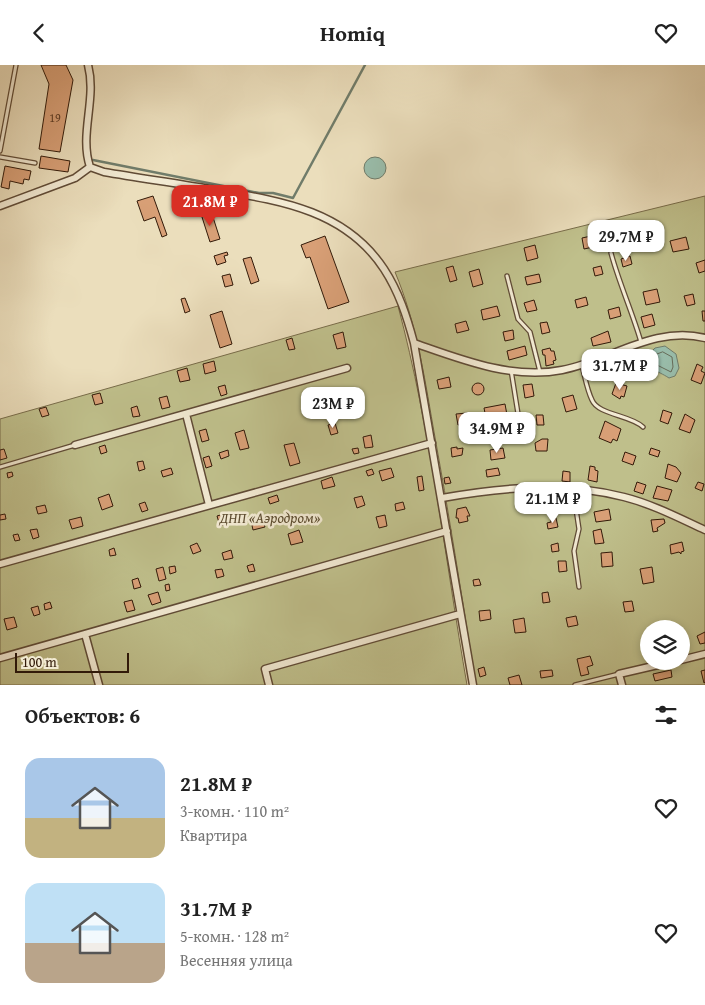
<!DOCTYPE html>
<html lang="ru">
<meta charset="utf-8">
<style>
body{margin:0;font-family:"Gentium Book Plus",serif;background:#f2f2f2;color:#222;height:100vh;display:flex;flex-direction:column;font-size:19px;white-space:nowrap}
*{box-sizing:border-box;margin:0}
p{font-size:16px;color:#767676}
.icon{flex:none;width:28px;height:28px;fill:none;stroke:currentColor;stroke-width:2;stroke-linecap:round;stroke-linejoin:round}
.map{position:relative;height:620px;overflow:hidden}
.panel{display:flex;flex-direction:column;background:#fff;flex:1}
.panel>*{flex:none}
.tools{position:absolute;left:640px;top:555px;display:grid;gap:10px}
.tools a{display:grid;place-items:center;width:50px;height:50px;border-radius:50%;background:#fff;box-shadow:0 2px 8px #0003;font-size:25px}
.scale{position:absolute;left:15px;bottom:12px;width:114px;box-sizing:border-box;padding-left:5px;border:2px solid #321a09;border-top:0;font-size:14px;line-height:18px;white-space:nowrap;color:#321a09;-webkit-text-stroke:4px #f2ead3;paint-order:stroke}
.price{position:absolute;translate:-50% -42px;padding:0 11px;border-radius:10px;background:#fff;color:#222;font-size:16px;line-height:32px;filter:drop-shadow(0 1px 2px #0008)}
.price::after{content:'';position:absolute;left:50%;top:30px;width:15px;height:11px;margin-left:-8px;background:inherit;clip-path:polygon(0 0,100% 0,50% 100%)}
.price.on{background:#d93025;color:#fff}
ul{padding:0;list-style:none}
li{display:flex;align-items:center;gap:15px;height:125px;padding:0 25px}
li span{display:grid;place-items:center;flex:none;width:140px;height:100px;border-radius:15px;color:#555}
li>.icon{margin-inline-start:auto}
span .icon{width:60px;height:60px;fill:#fffc;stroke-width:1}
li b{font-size:21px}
h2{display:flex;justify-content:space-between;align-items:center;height:60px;padding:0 25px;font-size:21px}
header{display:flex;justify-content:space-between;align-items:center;height:65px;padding:0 25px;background:#fff;font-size:22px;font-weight:700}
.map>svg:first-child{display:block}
</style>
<header><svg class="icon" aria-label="back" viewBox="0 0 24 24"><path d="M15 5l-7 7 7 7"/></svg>Homiq<svg class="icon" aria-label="heart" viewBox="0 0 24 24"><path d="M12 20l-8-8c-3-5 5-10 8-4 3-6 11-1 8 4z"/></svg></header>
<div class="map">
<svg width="705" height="620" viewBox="0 0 705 620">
<rect width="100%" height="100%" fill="#ebdebc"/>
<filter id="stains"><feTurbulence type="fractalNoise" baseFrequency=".004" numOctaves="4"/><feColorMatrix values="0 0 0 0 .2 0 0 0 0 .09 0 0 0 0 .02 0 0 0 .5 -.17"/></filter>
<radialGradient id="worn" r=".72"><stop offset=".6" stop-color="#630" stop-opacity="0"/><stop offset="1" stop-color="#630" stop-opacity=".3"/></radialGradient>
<path fill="#bfbf8b" stroke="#786c4a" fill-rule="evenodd" d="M705,131V620H476C462,534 449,447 433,361C424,309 416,257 395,207ZM649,564H681V596H649Z
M398,241C431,365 445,494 467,620H0V354Z"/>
<path fill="#99bdab" stroke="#707c6a" d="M364 103a11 11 0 1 1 22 0a11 11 0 1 1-22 0Z
M665,281L676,289L679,303L675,311L669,313C657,305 648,306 648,290L655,283Z"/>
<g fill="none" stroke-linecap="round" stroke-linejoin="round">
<path stroke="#666c5a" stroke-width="1" d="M663,287L672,292L673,302L671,307L653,298V291Z"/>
<path stroke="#707c6a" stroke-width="2.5" d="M93,95L259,128H273L293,133L365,0"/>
</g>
<path fill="#d89f76" stroke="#321a09" d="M41,0H66L73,15L60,87L39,84L49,19Z
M41,91L70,96L68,107L39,103Z
M5,101L31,106L29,115L24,114L23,119L10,116L9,124L1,122Z
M153,131L167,170L162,172L155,152L144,156L137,136Z
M211,146L220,174L210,177L201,149Z
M643,156V158L647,157L648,162L636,167L632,158Z
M617,158L620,170L608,173L605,161Z
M325,171L349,237L328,244L310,192L306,193L301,180Z
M591,171L593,182L584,184L582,173Z
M686,172L689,184L673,187L670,176Z
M535,180L538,193L527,196L524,183Z
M227,187L228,190L224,191L226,197L217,200L214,191Z
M630,191L632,199L623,202L621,194Z
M251,192L259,216L251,219L243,194Z
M705,195V206L699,208L696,198Z
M453,201L457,215L450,217L446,203Z
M601,201L603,209L595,211L593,203Z
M479,204L483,219L473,222L469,207Z
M230,209L233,220L225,222L222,211Z
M539,209L541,217L527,220L525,212Z
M657,224L660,237L646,240L643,227Z
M693,229L695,239L687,241L684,231Z
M586,232L588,240L577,243L575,235Z
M185,233L190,246L185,248L181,234Z
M534,235L537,245L527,247L524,238Z
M497,241L500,251L483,255L481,245Z
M619,242L621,251L610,254L608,245Z
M222,246L232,279L220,283L210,250Z
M702,246H705V256H703Z
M652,249L655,260L644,263L641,252Z
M466,256L469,265L457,268L455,259Z
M547,257L550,267L542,269L540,258Z
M513,265L514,274L505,276L503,267Z
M608,266L611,277L593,281L591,273Z
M343,267L346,282L337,284L333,270Z
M292,273L295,284L289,285L286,275Z
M525,281L527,290L509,295L507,286Z
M550,283L551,286H554L556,295L553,296L554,299L546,301L545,290H543L542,285Z
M214,296L216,306L205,309L203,299Z
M697,299L703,302L701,306L705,308L701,319L691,315Z
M187,303L190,315L180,317L177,306Z
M449,312L451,322L439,324L437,315Z
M472 324a6 6 0 1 1 12 0a6 6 0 1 1-12 0Z
M616,318L627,321L624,332L621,331L620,334L612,329Z
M532,319L534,331L525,333L523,320Z
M225,320L227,329L221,331L218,322Z
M100,328L103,338L95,340L92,330Z
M573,330L577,344L566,347L562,333Z
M167,331L170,342L162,344L159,333Z
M505,339L507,350L486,353L484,343Z
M137,341L140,351L133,352L131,343Z
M46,342L49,350L42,352L39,344Z
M663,345L672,348L668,359L660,356Z
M467,348L469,358L458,360L456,349Z
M685,349L695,355L690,368L679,364Z
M536,350H543L544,360H537Z
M605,356L621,364L617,376L613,374L611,378L599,373Z
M335,358L338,368L331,370L328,360Z
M206,364L209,375L202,377L199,366Z
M244,365L249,383L240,385L235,368Z
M371,370L373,382L365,383L363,372Z
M542,374H548L547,386H536L535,378Z
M294,378L300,398L290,401L284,380Z
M105,380L107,387L101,389L99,382Z
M457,382V384L463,383L462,390L452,392L451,383Z
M358,383L359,388L354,389L352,384Z
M503,383L505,393L491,395L490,385Z
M651,383L660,386L658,392L649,389Z
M4,384L7,393L0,395V385Z
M228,385L229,391L221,394L219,388Z
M625,387L636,391L633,400L622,396Z
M209,391L212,401L206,403L203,393Z
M143,396L145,404L139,406L137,397Z
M668,399L676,402L681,408L677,417L665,413Z
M590,401L595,402V405L598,406L597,417L588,415Z
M171,403L173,409L163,412L161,406Z
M391,403L394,412L382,416L379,406Z
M498,403L500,410L487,412L486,405Z
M372,404L374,409L368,411L366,406Z
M563,406L570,407V417L562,416Z
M12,407L13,411L8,413L7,408Z
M422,411L424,425L419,426L417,412Z
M332,412L335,421L323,424L321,416Z
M449,412L451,418L445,419L444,413Z
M637,417L646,420L643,429L634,426Z
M698,417L704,419L702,426L695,423Z
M657,421L672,425L668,436L653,433Z
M109,429L113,441L102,445L98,433Z
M277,430L279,436L270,439L268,433Z
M362,431L365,440L357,443L354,433Z
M145,437L148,445L142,447L139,439Z
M403,437L405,444L396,446L395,439Z
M45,440L47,447L38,449L36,442Z
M466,442L470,451H467L468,456L459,458L458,453H456L457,444Z
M609,444L611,455L596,457L594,447Z
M227,448L230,458L220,461L217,451Z
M5,449L6,454L0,455V450Z
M385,450L387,461L379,463L376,452Z
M81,452L83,461L72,464L69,455Z
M262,453L265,462L253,465L251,456Z
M556,453L558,462L548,464L547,458L551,457V454Z
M664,454L665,458L657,463L658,466L653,467L651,455Z
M37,464L39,472L33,474L30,465Z
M601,464L604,478L595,479L593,466Z
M299,465L303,477L291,480L288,469Z
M18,469L20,475L15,476L13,470Z
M682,477L684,486L681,487V489L679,487L671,489L670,480Z
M197,478L201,486L193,489L190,481Z
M558,478L559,486L552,487L551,480Z
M114,483L116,490L110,491L109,485Z
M231,485L233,493L224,495L222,488Z
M612,487L613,501L602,502L601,488Z
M558,496H566L567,506L559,507Z
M253,499L255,506L249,507L247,501Z
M175,501L176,507L170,509L169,502Z
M163,502L166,514L159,516L156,504Z
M652,502L654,517L643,519L640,504Z
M222,504L224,511L217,513L215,505Z
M138,513L141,522L134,524L132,515Z
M479,514L481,520L474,521L473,515Z
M169,519L170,525L166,526L165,520Z
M158,527L161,537L152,540L148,530Z
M548,527L550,537L543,538L542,528Z
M132,535L135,545L127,547L124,537Z
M632,536L634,546L625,547L623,537Z
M50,537L52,543L45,545L44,539Z
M38,541L40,549L34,551L31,543Z
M490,545L491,554L480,556L479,546Z
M576,551L578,560L568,562L566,553Z
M14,552L17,562L7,565L4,554Z
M524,553L526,567L515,568L513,555Z
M705,567V578L700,579L697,571Z
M590,591L593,600L587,602L589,609L581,611L577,594Z
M484,602L486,610L480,612L478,604Z
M552,605L553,611L541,613L540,606Z
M671,605L672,612L655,616L653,609Z
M705,605V617L704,618L701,606Z
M519,610L522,620H510L508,613Z"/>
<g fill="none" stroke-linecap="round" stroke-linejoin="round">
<defs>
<path id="lane" d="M0,86L16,0
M0,92L35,98
M611,188C619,218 632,246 641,277
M507,211L518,254L530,267L540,307
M582,301C585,312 587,325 592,335C598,350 631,350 643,362
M511,305L520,361
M0,402L75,380
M573,424L579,464L574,486L579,522
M575,620L619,609"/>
<path id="street" d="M88,0C97,34 79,69 90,102
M90,102L104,107C139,113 175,118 210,124C275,135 344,143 384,204C399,227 407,252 414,278L473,620
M0,141L75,113L90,102
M414,278C460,294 512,315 562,305C610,296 654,260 705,273
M186,349L209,440
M75,380L347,303
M442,433C502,422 564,417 624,432C652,439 679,453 705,465
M0,499L432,378
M85,569L99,620
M0,593L447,466
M681,595L705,589
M269,620L265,604L460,549
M622,620L619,609L675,596"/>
</defs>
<use href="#lane" stroke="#604b36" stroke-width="5.5"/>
<use href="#street" stroke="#604b36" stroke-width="9"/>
<use href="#lane" stroke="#f2ead3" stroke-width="3"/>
<use href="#street" stroke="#f2ead3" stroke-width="6"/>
</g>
<g text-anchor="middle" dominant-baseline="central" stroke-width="5" stroke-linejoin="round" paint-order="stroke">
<g font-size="12" fill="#5c3b24">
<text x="55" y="52">19</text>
</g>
<g font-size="15" font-style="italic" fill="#5c4c30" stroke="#f2ead3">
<text x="270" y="452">ДНП «Аэродром»</text>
</g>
</g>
<rect width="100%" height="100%" filter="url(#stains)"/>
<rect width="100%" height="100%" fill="url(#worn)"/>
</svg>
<div class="tools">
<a><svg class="icon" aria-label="layers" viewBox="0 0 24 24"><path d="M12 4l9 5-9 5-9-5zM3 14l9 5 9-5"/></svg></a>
</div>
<div class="scale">100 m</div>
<b class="price on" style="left:210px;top:162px">21.8M ₽</b>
<b class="price" style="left:626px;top:197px">29.7M ₽</b>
<b class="price" style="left:620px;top:326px">31.7M ₽</b>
<b class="price" style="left:333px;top:364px">23M ₽</b>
<b class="price" style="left:497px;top:389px">34.9M ₽</b>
<b class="price" style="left:553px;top:459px">21.1M ₽</b>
</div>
<section class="panel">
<h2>Объектов: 6<svg class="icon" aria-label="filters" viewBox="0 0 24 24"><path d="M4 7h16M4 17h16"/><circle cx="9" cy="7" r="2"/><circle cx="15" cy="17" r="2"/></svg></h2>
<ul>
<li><span style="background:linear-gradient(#a9c7e8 60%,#c2b280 0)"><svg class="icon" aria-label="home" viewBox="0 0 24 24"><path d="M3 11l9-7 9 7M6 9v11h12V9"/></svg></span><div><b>21.8M ₽</b><p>3-комн. · 110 m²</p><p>Квартира</p></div><svg class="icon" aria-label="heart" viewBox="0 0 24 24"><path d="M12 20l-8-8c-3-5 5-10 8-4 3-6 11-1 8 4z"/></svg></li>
<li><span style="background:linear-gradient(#bfe0f5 60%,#b9a48a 0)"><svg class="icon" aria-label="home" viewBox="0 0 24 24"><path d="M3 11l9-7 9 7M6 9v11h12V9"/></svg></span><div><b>31.7M ₽</b><p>5-комн. · 128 m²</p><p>Весенняя улица</p></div><svg class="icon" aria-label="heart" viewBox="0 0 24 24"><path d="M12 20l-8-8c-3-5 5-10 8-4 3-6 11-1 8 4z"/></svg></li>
</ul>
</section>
